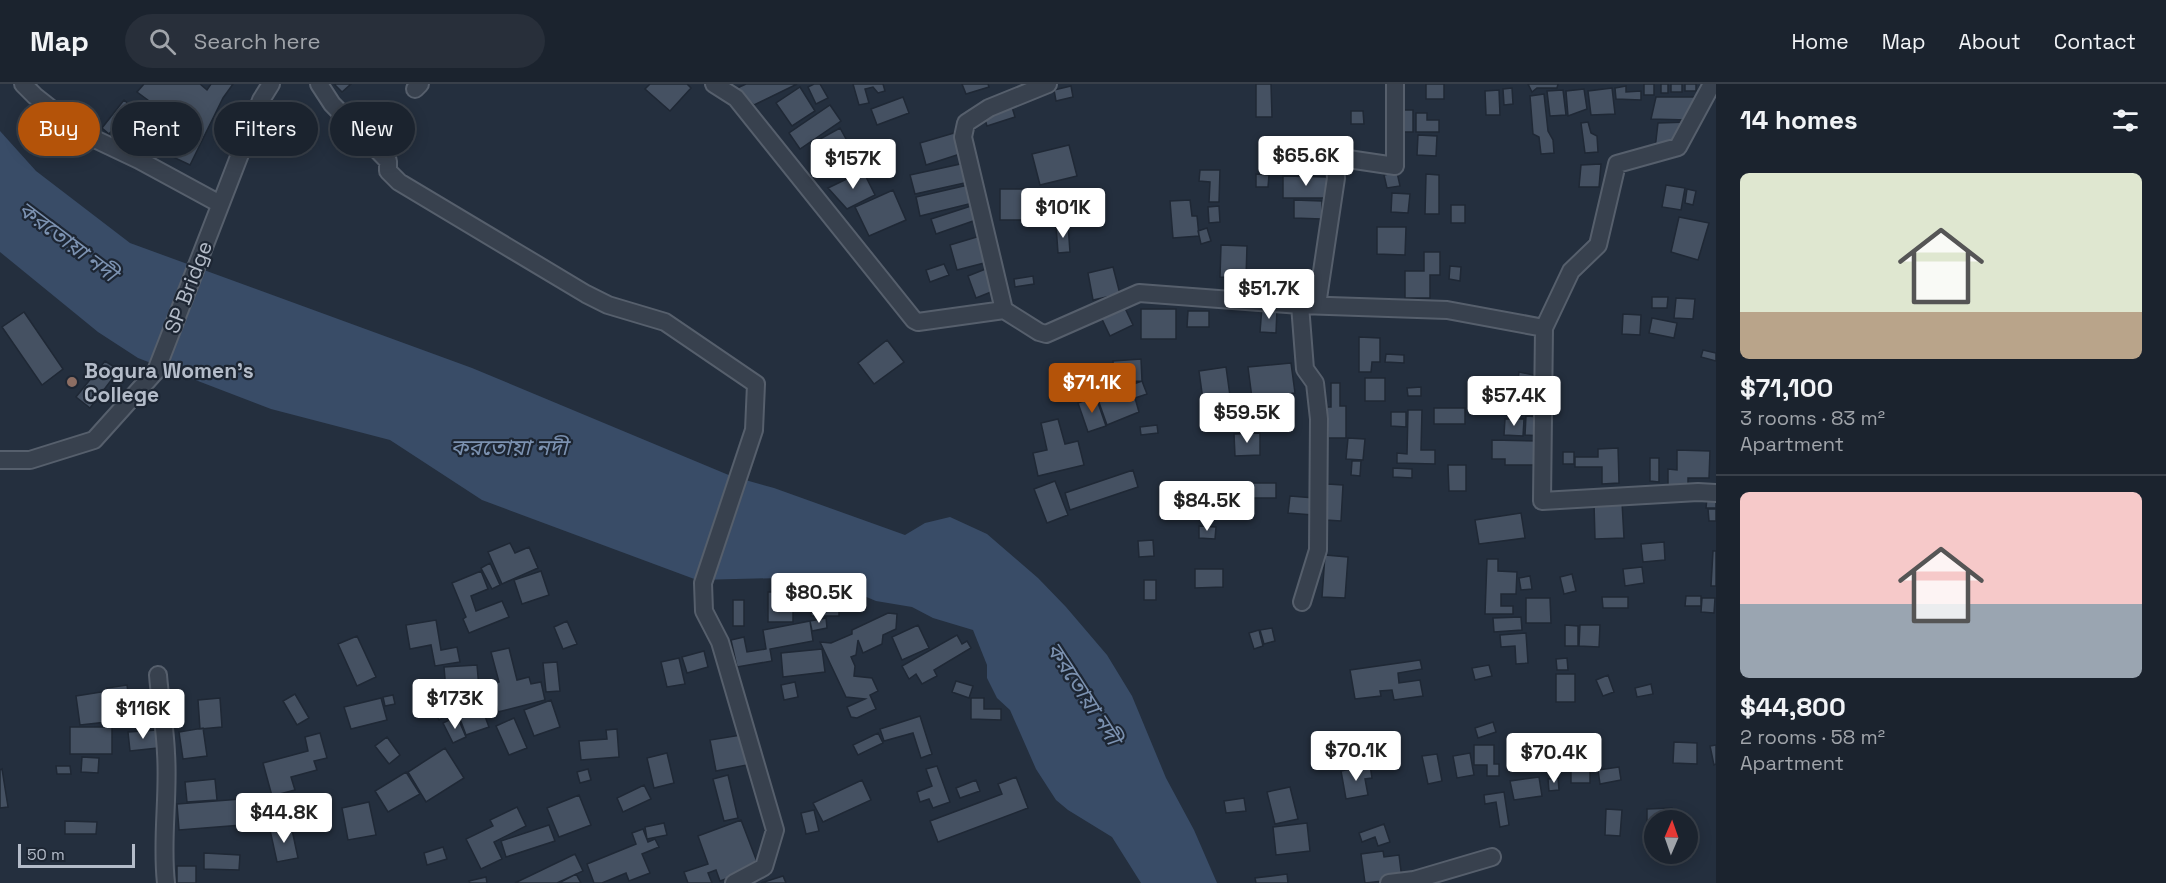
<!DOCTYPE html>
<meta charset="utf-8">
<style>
body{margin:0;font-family:"Space Grotesk","Noto Sans Bengali",sans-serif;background:#282f3a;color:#f1f3f6;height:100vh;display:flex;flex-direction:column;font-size:22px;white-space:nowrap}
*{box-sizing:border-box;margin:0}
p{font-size:20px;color:#a0a4aa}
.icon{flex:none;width:33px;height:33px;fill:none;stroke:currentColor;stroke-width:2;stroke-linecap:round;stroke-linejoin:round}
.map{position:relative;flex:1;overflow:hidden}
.details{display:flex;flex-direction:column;background:#1b232e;width:450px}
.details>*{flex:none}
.hud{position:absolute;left:18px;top:18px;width:570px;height:54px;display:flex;gap:12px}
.needle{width:39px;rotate:2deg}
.controls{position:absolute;left:1644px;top:726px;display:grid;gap:12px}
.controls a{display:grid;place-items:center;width:54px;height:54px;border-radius:50%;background:#1b232e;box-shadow:0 3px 15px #0003,0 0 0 2px #39404a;font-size:30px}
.scale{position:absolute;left:18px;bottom:15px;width:117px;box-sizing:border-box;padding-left:6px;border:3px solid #b4bcc9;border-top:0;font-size:16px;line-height:21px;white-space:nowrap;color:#b4bcc9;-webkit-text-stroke:4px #1d2633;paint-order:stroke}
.price{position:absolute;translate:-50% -51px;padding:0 14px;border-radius:6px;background:#fff;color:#222;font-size:20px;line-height:39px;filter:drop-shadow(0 2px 3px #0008)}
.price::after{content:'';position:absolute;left:50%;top:36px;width:18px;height:14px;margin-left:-9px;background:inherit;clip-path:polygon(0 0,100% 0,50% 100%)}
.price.active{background:#b45309;color:#fff}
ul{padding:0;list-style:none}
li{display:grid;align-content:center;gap:12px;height:318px;padding:0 24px}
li+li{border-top:2px solid #39404a}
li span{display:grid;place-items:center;height:186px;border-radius:9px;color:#555}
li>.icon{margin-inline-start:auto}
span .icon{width:108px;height:108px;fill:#fffc;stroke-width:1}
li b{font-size:26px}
h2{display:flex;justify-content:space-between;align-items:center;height:72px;padding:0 24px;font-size:26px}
.pill{padding:0 21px;border-radius:27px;background:#1b232e;box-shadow:0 3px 15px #0003,0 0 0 2px #39404a;font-size:21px;line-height:54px}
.pill.active{background:#b45309;color:#fff}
header{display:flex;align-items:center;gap:36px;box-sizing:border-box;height:84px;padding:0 30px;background:#1b232e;border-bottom:2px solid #39404a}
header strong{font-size:28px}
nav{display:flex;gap:33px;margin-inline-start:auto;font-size:21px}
.search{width:420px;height:54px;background:#282f3a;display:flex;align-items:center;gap:15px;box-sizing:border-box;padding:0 21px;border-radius:33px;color:#a0a4aa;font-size:22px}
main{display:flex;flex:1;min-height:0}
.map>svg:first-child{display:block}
</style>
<header>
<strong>Map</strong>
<div class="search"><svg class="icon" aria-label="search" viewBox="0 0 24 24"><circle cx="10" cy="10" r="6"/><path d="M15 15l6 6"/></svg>Search here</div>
<nav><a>Home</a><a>Map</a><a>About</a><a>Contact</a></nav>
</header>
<main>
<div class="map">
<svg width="1716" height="799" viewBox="0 0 1716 799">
<rect width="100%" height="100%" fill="#242f3e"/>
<path fill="#394c67" d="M0,47L36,87L130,159L472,284L731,392L774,404L905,451L925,439L950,433L987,450L1038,494L1066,523L1107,571L1132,612L1166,694L1194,746L1217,799H1141L1112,753L1068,726L1056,716L1036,685L1010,626L997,614L987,594V581L973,546L933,534L912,523L876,517L819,493L697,496L482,416L390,356L271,325L138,274L98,248L0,168Z"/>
<path fill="#455162" stroke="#1f2835" stroke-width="1.5" d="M144,0H200L207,6L211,0H233L223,14L190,81L173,73L187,45L137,8Z
M334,0H351L342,8Z
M650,0H687L691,4L670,27L645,5Z
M746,0H797L754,21L735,5Z
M814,0H820L828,14L816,20L808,3Z
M853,0H883L885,7L878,9L873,3L865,5L869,19L859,21Z
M962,0H988L989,3L966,10Z
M1256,0H1271L1272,33H1256Z
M1426,0H1444V15H1426Z
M1528,0H1558L1557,4H1537L1532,8Z
M1644,0H1654V11H1644Z
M1661,0H1668V9H1661Z
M1671,0H1682V8H1671Z
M1685,0H1696V7H1685Z
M1071,2L1073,13L1056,17L1054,6Z
M1626,2V8L1641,7V16L1616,15L1615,4Z
M800,3L815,27L792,42L776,19Z
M1512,4L1513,20L1504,21L1503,5Z
M1612,4L1615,30L1591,31L1588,7Z
M1584,5L1587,25L1568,32L1566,7Z
M1499,6L1500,31H1486L1485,7Z
M1563,6L1566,31L1550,32L1547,7Z
M1544,10L1548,47L1553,56L1554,69L1541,70L1539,53L1533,50L1530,12Z
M903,13L909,29L877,41L871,25Z
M1656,13H1701L1688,36L1651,35Z
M124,16L132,23L109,50L102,44Z
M830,21L841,37L800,65L789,49Z
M1012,23L1015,33L987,42L984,32Z
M1403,26H1413V48H1396Z
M1351,27H1363L1364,40H1351Z
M1416,29H1427V36H1439V48H1416Z
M1588,38L1591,49L1597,52L1598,68L1585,69L1581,39Z
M1689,38L1677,61L1655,65L1658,39Z
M840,44L852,66L823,82L811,60Z
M954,49L960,70L926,81L920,59Z
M1418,51L1437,52L1436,72L1417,71Z
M1069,61L1077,92L1040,101L1032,70Z
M965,79L969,98L915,110L910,91Z
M1601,80L1599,103H1579L1581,81Z
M1200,86H1220L1219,118H1209L1210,98L1199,97Z
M863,87L875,111L847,125L828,104Z
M1397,88L1400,102L1387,104L1384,91Z
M1256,90L1269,91L1268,103H1256Z
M1426,90L1439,91V130H1425Z
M1283,92L1330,93V114H1283Z
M968,101L973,119L920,132L916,113Z
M1666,101L1685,104L1681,126L1662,123Z
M1000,105H1037V136H1000Z
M1687,105L1696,107L1693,121L1685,119Z
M893,106L906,136L869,152L855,123Z
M1392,109L1410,110L1408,129L1391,128Z
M1190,116L1192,132H1197L1199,152L1173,154L1170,117Z
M1294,116L1322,117V135L1294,134Z
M1451,121H1465V139H1451Z
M971,122L976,136L936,150L931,135Z
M1219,122L1220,138L1209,139L1208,123Z
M1679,133L1709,139L1698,176L1671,168Z
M1056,141H1068L1070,168L1058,169Z
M1377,143H1406L1405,171L1377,170Z
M1207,144L1211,157L1201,160L1198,147Z
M980,152L988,178L957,186L950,161Z
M1221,161L1247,162L1246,194L1220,193Z
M1424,168H1440V191H1430V214H1405V187H1424Z
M944,180L949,191L930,198L926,186Z
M1450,182L1461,183L1460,197L1449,195Z
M1113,183L1120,210L1093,216L1088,189Z
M988,184L996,206L976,214L968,192Z
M1033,192L1034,200L1015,203L1014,195Z
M1652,213H1668L1667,224H1652Z
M1676,214L1695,215L1693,235L1674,234Z
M1124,222L1133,241L1110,252L1101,233Z
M1262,223L1277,224L1276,249L1260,248Z
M1141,225H1176V255H1141Z
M1188,227H1209V243H1187Z
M24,228L63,285L42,301L2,243Z
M1623,230L1641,231L1640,251L1622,250Z
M1652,234L1677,239L1674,254L1649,249Z
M1359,253L1380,254V278H1372L1371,288H1359Z
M887,256L904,278L874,300L858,279Z
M1703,266L1716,269V277L1701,273Z
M1386,270L1404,271V279L1385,278Z
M1141,275L1142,297L1114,298L1113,277Z
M105,277L119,286L90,324L76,313Z
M1291,279L1295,309L1252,314L1248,283Z
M1226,283L1230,312L1203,316L1199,287Z
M1519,288L1539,292L1537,306L1517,303Z
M1365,294H1385V317H1365Z
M1142,297L1147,310L1135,314L1139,328L1107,341L1097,313Z
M1331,299H1340V322H1346V354H1328L1327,323H1331Z
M1421,303V312H1408L1407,304Z
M1096,313L1106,342L1088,348L1078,319Z
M1279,316H1294V338L1279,339Z
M1258,317L1260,343L1246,344L1245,318Z
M1434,324H1465V340H1434Z
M1408,326H1422L1421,366H1435V380L1397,379V369L1407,370Z
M1391,328H1406V343L1391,342Z
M1526,332L1543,333L1542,352L1525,351Z
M1058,335L1065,360L1078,357L1084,381L1038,392L1033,369L1047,366L1041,339Z
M1505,335H1524L1523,352L1504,351Z
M1157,341L1158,349L1141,351L1140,343Z
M1260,349V371L1235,372L1234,350Z
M1348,354L1365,355L1363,376L1346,375Z
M1492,356L1539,357L1540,381H1505V375H1492Z
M1618,364L1619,399L1602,400V383H1575V373H1598V365Z
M1677,366L1710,367L1709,394H1688V402L1668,401V385L1677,386Z
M1563,368H1574V380H1563Z
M1650,374H1659V398L1650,397Z
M1352,377H1361L1360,392L1351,391Z
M1448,381H1466V407H1449Z
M1393,384L1412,385V394L1393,393Z
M1133,386L1138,403L1070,426L1065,409Z
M1055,397L1068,431L1047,439L1034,405Z
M1250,399H1276V414H1250Z
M1327,400L1343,401L1341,437L1326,436Z
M1290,412L1315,414L1313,431L1288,429Z
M1707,414H1716V424H1706Z
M1622,418L1624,454L1595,455L1594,419Z
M1708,425H1716V437H1709Z
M1521,429L1525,454L1479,460L1475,436Z
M1199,442L1216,443L1215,455L1199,454Z
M1153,456L1154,472L1139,473L1138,457Z
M1664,458L1665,476L1643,478L1641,460Z
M510,459L515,469L529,463L538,484L502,500L488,468Z
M1713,467H1716V502H1711Z
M1325,471L1348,473L1345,514L1322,513Z
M1487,475H1498V487L1517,488L1516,510H1501V522H1513V530H1485Z
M490,479L500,501L492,505L481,484Z
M1642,483L1644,499L1625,502L1623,485Z
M1195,485H1223V503L1195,504Z
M481,487L488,505L471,512L476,527L502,517L509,533L469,549L463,535L466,533L452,499Z
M541,487L549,511L522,520L514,496Z
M1572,490L1576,507L1564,510L1560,493Z
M1530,492L1532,505L1521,506L1519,494Z
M1144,496H1156V516H1144Z
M839,502V532H811V503Z
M768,508H793V538H768Z
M1686,512H1701V522H1685Z
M1602,513H1628V524H1603Z
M1526,514H1550L1551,539H1526Z
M1702,514H1715L1714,529L1701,528Z
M733,516H744V542H733Z
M888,529L897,530L896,545L883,551L882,560L863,569L858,556L856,571L851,573L855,582L854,592L872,594L878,607L870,611L876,625L857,634L851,633L847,623L865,615L846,613L820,558L831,559L852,550V546Z
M1521,533L1522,546L1494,548L1493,534Z
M826,534L827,544L812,547L810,537Z
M436,536L441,566L457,563L460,578L435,582L431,561L410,565L406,541Z
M567,537L577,560L563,565L554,543Z
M810,537L813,557L770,565L772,577L737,583L731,556L744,553L747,568L766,565L763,546Z
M918,541L929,564L902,576L892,553Z
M1565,541L1578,542V562H1565Z
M1580,541H1600L1599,563L1579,562Z
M1272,544L1275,557L1264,560L1260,546Z
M1259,546L1263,562L1254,565L1249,549Z
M1526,549L1528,579L1516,580L1515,562L1501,563L1500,551Z
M957,551L962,560L967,557L971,564L934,586L937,592L922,600L916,590L909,595L902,582Z
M357,552L376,593L357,602L338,560Z
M509,564L517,596L529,593L531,600L541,598L545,616L498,628L491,600L499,598L491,568Z
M822,565L825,588L783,593L781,569Z
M704,567L708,583L687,589L682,573Z
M679,574L685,600L667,603L661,578Z
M1567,574L1568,586H1557L1556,575Z
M1420,576L1422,585L1398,589L1399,599L1420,596L1423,612L1394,616L1392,606L1380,607L1381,612L1355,615L1350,586Z
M557,578L560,607L546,608L543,579Z
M477,581L479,604L446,607L444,583Z
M1489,581L1492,592L1475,596L1472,584Z
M1556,590H1575V618H1556Z
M1608,591L1614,608L1603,612L1596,596Z
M956,597L973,602L969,614L952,608Z
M795,598L798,613L784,616L781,601Z
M1651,600L1653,610L1637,613L1635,604Z
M127,601L129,616L121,617L124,639L113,640L110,620L105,621L107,638L80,641L76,612L108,607L107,604Z
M295,610L309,634L297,641L283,617Z
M393,611L395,620L385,622L383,613Z
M220,614L222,643L200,645L198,616Z
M381,614L387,636L351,645L344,623Z
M971,614H984V625H1001V636L971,635Z
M551,616L560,643L534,652L524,626Z
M480,619L489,643L466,651L457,627Z
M444,623L448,631L439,636L435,628Z
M457,632L466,653L453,659L443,639Z
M920,632L932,670L921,674L913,649L884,657L880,645Z
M514,634L527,664L509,671L496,642Z
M1493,638L1496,648L1478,654L1475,644Z
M70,643H112V670H70Z
M203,644L207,672L183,675L179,648Z
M617,645L619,673L581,676L579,657L607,655L606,646Z
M157,646L158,664L130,667L128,648Z
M320,649L327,674L314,677L317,686L291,693L295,706L272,712L263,679L308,667L305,653Z
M878,649L883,659L858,671L853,661Z
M741,651L747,681L716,687L710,656Z
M387,653L400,671L389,680L375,662Z
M1362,657L1366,672L1342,678L1338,663Z
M1674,658L1697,659V680L1673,679Z
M1474,661H1494V680H1499V692H1487V681H1474Z
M1716,661V680L1714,681L1710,662Z
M445,664L464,694L426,718L408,688Z
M667,669L674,699L654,704L647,674Z
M1470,669L1474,691L1457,694L1453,672Z
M1437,670L1442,697L1428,700L1422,672Z
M82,673L99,674L98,689L81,688Z
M1370,681L1372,694L1365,695L1368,711L1346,715L1341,687Z
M56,682H70L71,690H57Z
M937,682L950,718L933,724L929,715L920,718L917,708L932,702L926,685Z
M1571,682H1590V699H1571Z
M1619,683L1621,696L1600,700L1598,686Z
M2,685L8,723L0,724V686Z
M588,685L591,696L580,699L577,688Z
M406,688L420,710L388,728L375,707Z
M728,691L738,734L724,737L713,695Z
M1016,693L1028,724L938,758L930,737L1002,710L998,700Z
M1539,693L1542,712L1514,716L1510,697Z
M1558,694L1559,706L1549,707L1548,695Z
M215,695L217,716L187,718L185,698Z
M862,696L871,716L823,738L813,719Z
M976,696L980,707L960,714L956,704Z
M644,701L651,715L623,728L617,714Z
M1290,703L1298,735L1275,740L1267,708Z
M1504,708L1509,741L1500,743L1496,718L1485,720L1484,711Z
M579,711L591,741L559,753L547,724Z
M254,714L255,740L179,746L177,720Z
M1244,714L1246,727L1226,729L1224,717Z
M369,718L376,751L348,756L342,724Z
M517,723L526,742L494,758L502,775L481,785L466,755L493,742L490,736Z
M1672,724V736H1654V747L1647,748V725Z
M1606,725L1622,726L1620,752L1605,751Z
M814,726L819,747L806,750L801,729Z
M741,736L759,783L720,797L716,786L708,789L712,799H688L684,788L708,780L698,752Z
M65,737L97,738L96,750H65Z
M664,739L667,751L647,755L645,743Z
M1307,739L1310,767L1276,771L1273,743Z
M1384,740L1390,758L1378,762L1375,753L1362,758L1359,749Z
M291,741L298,774L277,778L270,746Z
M549,741L555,757L506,773L501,757Z
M643,745L648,758L655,755L659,763L642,770L650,789L629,797L626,789L602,799H594L587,780L636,760L632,749Z
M443,763L447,775L427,781L424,769Z
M1383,767L1384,773L1399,771L1402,795L1365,799L1361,770Z
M204,769L240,771L239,786L204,785Z
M575,770L583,787L557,799H515Z
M177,782H196V799H177Z
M576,790L581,799H559Z
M1287,790L1288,799H1256L1255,794Z
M783,792L786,799H761Z
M486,793L487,799H470L469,797Z"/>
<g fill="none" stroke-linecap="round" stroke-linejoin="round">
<defs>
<path id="minor" d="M23,0L35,12L82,49L139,76L220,120
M319,0L332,20L388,77V87L399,98L586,210L608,221L665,238L756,300L754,346L703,499L704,527L720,558L775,746L764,783L734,799
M714,0L736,14L914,236L918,238L1004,226L1039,248L1046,250L1139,209L1300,221L1447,226L1544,244L1542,417L1698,408L1716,409
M415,5L420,0
M1300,221L1305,285L1315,299L1319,335L1318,466L1302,518
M1317,221L1336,94L1335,80L1348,75L1395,82V0
M1004,226L963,53L966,39L989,24L1048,0
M1544,244L1571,187L1598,161L1617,80L1678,63L1712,0
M0,376H30L94,356L156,287L261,16L271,0
M158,591C160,617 165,643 166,669C169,712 161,756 166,799
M1389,799L1414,796L1492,773"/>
</defs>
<use href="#minor" stroke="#565f6c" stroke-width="20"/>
<use href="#minor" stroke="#38414e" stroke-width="16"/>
</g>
<circle fill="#8d6e63" stroke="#1d2633" stroke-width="2" cx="72" cy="298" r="6"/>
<g text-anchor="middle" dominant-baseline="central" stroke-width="4.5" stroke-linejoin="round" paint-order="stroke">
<g font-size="21" fill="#b4bcc9" stroke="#1d2633">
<text transform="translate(188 203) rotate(-69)">SP Bridge</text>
</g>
<g font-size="21" font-weight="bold" fill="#b4bcc9" stroke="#1d2633" text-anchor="start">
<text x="84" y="286">Bogura Women's<tspan x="84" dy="24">College</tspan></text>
</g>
<g font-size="22" font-style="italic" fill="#7c92b1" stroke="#1d2633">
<text transform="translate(68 157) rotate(37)">করতোয়া নদী</text>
<text x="509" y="363">করতোয়া নদী</text>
<text transform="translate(1084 609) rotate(57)">করতোয়া নদী</text>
</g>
</g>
</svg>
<div class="controls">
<a><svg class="needle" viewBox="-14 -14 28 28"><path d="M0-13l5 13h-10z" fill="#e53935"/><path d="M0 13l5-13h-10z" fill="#a0a4aa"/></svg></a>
</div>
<div class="scale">50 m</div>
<b class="price" style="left:1306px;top:103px">$65.6K</b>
<b class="price" style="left:853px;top:106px">$157K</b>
<b class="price" style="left:1063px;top:155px">$101K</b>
<b class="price" style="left:1269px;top:236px">$51.7K</b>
<b class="price active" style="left:1092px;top:330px">$71.1K</b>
<b class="price" style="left:1514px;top:343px">$57.4K</b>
<b class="price" style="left:1247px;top:360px">$59.5K</b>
<b class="price" style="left:1207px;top:448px">$84.5K</b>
<b class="price" style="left:819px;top:540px">$80.5K</b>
<b class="price" style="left:455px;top:646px">$173K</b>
<b class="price" style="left:143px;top:656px">$116K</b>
<b class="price" style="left:1356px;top:698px">$70.1K</b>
<b class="price" style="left:1554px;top:700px">$70.4K</b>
<b class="price" style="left:284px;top:760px">$44.8K</b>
<div class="hud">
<a class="pill active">Buy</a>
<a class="pill">Rent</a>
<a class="pill">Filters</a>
<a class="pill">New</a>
</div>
</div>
<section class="details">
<h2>14 homes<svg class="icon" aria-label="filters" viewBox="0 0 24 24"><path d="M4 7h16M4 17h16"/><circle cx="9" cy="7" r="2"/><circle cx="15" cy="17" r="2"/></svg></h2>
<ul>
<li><span style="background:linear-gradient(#dfe7d0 75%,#b9a48a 0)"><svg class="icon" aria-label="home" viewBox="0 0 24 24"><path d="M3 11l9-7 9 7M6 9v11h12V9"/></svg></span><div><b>$71,100</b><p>3 rooms · 83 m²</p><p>Apartment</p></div></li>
<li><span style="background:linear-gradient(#f6c9c9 60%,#9aa5b1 0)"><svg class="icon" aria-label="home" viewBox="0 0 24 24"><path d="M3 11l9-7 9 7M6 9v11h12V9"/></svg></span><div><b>$44,800</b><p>2 rooms · 58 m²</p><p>Apartment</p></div></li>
</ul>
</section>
</main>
